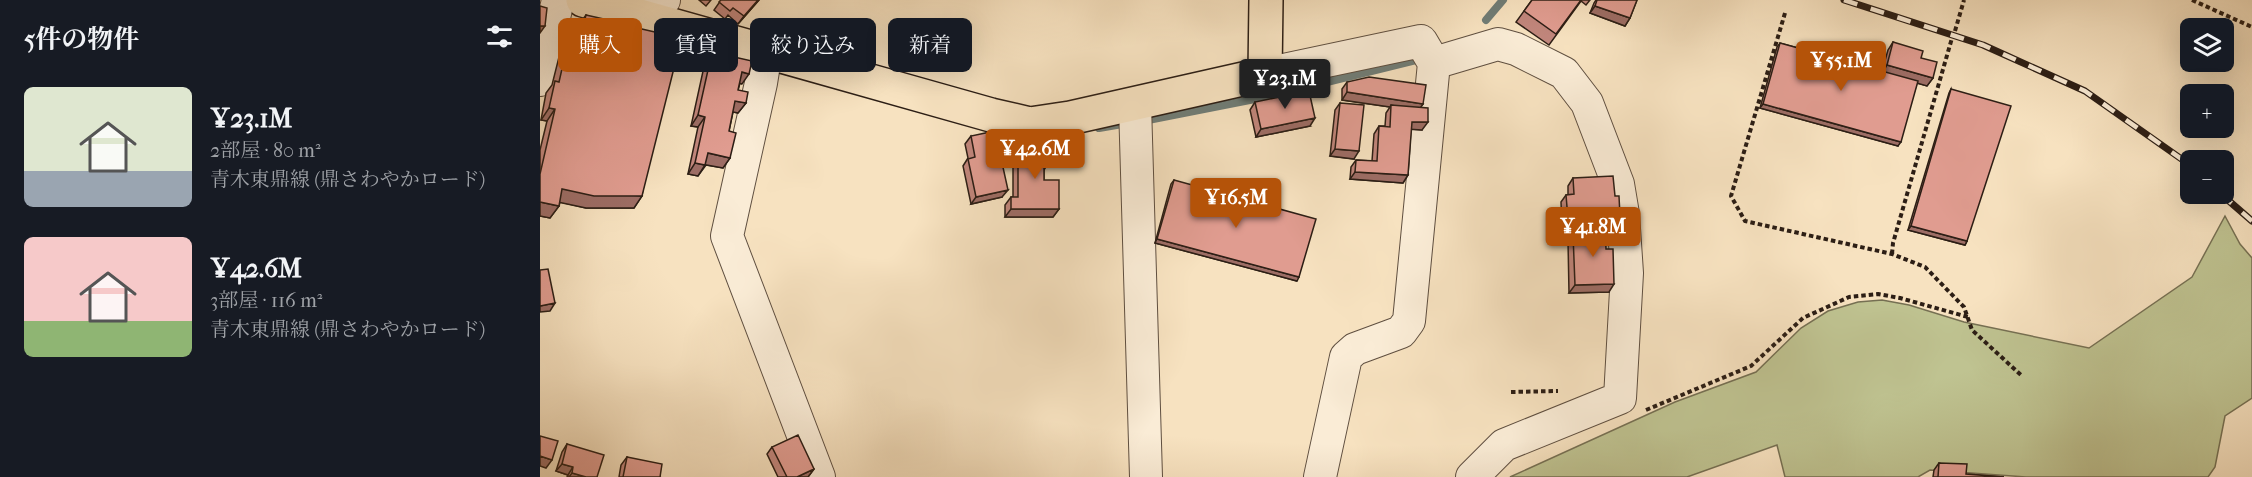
<!DOCTYPE html>
<html lang="ja">
<meta charset="utf-8">
<style>
body{margin:0;font-family:"IM FELL French Canon","Noto Serif JP",serif;background:#242831;color:#f1f3f6;height:100vh;display:flex;flex-direction:column;font-size:22px;white-space:nowrap}
*{box-sizing:border-box;margin:0}
p{font-size:20px;color:#9ea1a6}
.icon{flex:none;width:33px;height:33px;fill:none;stroke:currentColor;stroke-width:2;stroke-linecap:round;stroke-linejoin:round}
.map{position:relative;flex:1;overflow:hidden}
.details{display:flex;flex-direction:column;background:#171b24;width:540px}
.details>*{flex:none}
.guide{position:absolute;left:18px;top:18px;width:570px;height:54px;display:flex;gap:12px}
.tools{position:absolute;left:1640px;top:18px;display:grid;gap:12px}
.tools a{display:grid;place-items:center;width:54px;height:54px;border-radius:9px;background:#171b24;box-shadow:0 6px 24px #0002;font-size:30px}
.price{position:absolute;translate:-50% -51px;padding:0 14px;border-radius:6px;background:#b45309;color:#fff;font-size:20px;line-height:39px;filter:drop-shadow(0 2px 3px #0008)}
.price::after{content:'';position:absolute;left:50%;top:36px;width:18px;height:14px;margin-left:-9px;background:inherit;clip-path:polygon(0 0,100% 0,50% 100%)}
.price.selected{background:#222;color:#fff}
ul{padding:0;list-style:none}
li{display:flex;align-items:center;gap:18px;height:150px;padding:0 24px}
li span{display:grid;place-items:center;flex:none;width:168px;height:120px;border-radius:9px;color:#555}
li>.icon{margin-inline-start:auto}
span .icon{width:72px;height:72px;fill:#fffc;stroke-width:1}
li b{font-size:26px}
h2{display:flex;justify-content:space-between;align-items:center;height:72px;padding:0 24px;font-size:26px}
.chip{padding:0 21px;border-radius:9px;background:#171b24;box-shadow:0 6px 24px #0002;font-size:21px;line-height:54px}
.chip.selected{background:#b45309;color:#fff}
main{display:flex;flex:1;min-height:0}
.map>svg:first-child{display:block}
</style>
<main>
<section class="details">
<h2>5件の物件<svg class="icon" aria-label="filters" viewBox="0 0 24 24"><path d="M4 7h16M4 17h16"/><circle cx="9" cy="7" r="2"/><circle cx="15" cy="17" r="2"/></svg></h2>
<ul>
<li><span style="background:linear-gradient(#dfe7d0 70%,#9aa5b1 0)"><svg class="icon" aria-label="home" viewBox="0 0 24 24"><path d="M3 11l9-7 9 7M6 9v11h12V9"/></svg></span><div><b>¥23.1M</b><p>2部屋 · 80 m²</p><p>青木東鼎線 (鼎さわやかロード)</p></div></li>
<li><span style="background:linear-gradient(#f6c9c9 70%,#8fb573 0)"><svg class="icon" aria-label="home" viewBox="0 0 24 24"><path d="M3 11l9-7 9 7M6 9v11h12V9"/></svg></span><div><b>¥42.6M</b><p>3部屋 · 116 m²</p><p>青木東鼎線 (鼎さわやかロード)</p></div></li>
</ul>
</section>
<div class="map">
<svg width="1712" height="477" viewBox="0 0 1712 477">
<rect width="100%" height="100%" fill="#f7e2c0"/>
<filter id="stains"><feTurbulence type="fractalNoise" baseFrequency=".00333" numOctaves="4"/><feColorMatrix values="0 0 0 0 .2 0 0 0 0 .09 0 0 0 0 .02 0 0 0 .5 -.17"/></filter>
<radialGradient id="worn" r=".72"><stop offset=".6" stop-color="#630" stop-opacity="0"/><stop offset="1" stop-color="#630" stop-opacity=".3"/></radialGradient>
<path fill="#bfc391" stroke="#767053" stroke-width="1.5" d="M1685,216L1700,244L1712,258V398L1685,416L1675,467L1668,477H1486L1390,470L1378,477H1245L1237,445L1147,477H970L1135,402L1216,372L1261,328L1288,311L1318,302L1342,300L1369,305L1424,322L1549,348L1652,277Z"/>
<g fill="none" stroke-linecap="round" stroke-linejoin="round">
<path stroke="#707d77" stroke-width="8" d="M946,20L963,0
M603,121L730,96L876,60
M559,128L588,123"/>
<defs>
<path id="minor" d="M109,18L124,0
M226,52L221,83L187,236L279,477
M894,63L958,44L976,49L1024,73L1047,103L1078,184L1083,214L1087,273L1080,398L964,445L932,477
M725,74L881,41L894,63L869,321L861,332L815,349L806,357L780,477
M0,80L18,0
M595,105L606,477"/>
<path id="major" d="M43,0L451,115L490,124L530,118L725,74L726,0"/>
</defs>
<use href="#minor" stroke="#5f4f40" stroke-width="34"/>
<use href="#major" stroke="#2c1e15" stroke-width="36"/>
<path stroke="#2c1e15" stroke-width="4" stroke-dasharray="4.5 3" stroke-linecap="butt" d="M1652,0L1712,27
M1245,13L1191,196L1205,221L1352,254L1385,267L1424,307L1432,330L1482,376
M1415,31L1424,0
M1352,254L1353,243L1412,38
M971,392L1018,391
M1106,410L1211,366L1263,318L1309,297L1338,294L1360,298L1428,317"/>
<use href="#minor" stroke="#faecd6" stroke-width="32"/>
<use href="#major" stroke="#f7e2c0" stroke-width="33"/>
<defs>
<path id="rail" d="M1304,0L1443,45L1545,91L1650,165
M1681,194L1712,221"/>
</defs>
<use href="#rail" stroke="#2c1e15" stroke-width="7"/>
<use href="#rail" stroke="#faecd6" stroke-width="4.5" stroke-dasharray="14" stroke-linecap="butt"/>
</g>
<path fill="#c1867c" stroke="#2c1e15" stroke-width="1.5" d="M159,0H171L166,6Z
M181,0H219L198,24L188,15L185,19L174,10Z
M992,0H1050L1046,5L1041,1L1009,45L976,22Z
M1056,0H1097L1090,18L1085,26L1050,13L1054,3Z
M46,15L80,33L87,34L93,27L123,53L102,196L94,208H46L20,202L19,206L10,218L0,216V150L7,121L1,120L6,93L12,85L24,37L32,25L38,26Z
M1353,42L1381,58L1393,78L1387,86L1377,83L1358,146L1220,108L1237,47L1240,43L1342,71L1348,50Z
M172,52L202,84L200,83L198,90L206,103L198,113L193,112L189,131L190,158L183,168L166,165L158,176L148,174L158,127L151,126L165,62Z
M807,82L883,104L880,108L882,130L871,129L868,175L863,183L810,179L811,167L816,160L832,161L834,134L839,126H845L846,113L850,107L802,100V89Z
M1411,89L1427,241L1425,245L1368,230L1409,93Z
M715,102L770,126L716,137L710,110Z
M800,103L814,159L790,156L795,110Z
M431,136L462,197L431,204L423,166L428,158L425,144Z
M489,142L504,170V180L519,209L513,217H465V205L471,197H473V157L478,150H484Z
M1033,178L1075,196L1080,216L1075,224L1022,227L1021,202L1026,195H1028V186Z
M634,180L757,281L615,243L631,184Z
M1043,228L1069,292L1029,293L1028,241L1033,234H1039Z
M27,444L57,477H27L28,475L16,471L22,452Z
M232,447L274,469L268,477H238L227,454Z
M87,457L120,477H79L81,465Z
M1399,463L1426,474L1464,477H1393L1394,470Z"/>
<path fill="#9d6d65" stroke="#2c1e15" stroke-width="1.5" d="M218,0H219L198,24L204,16Z
M1055,6L1090,18L1085,26L1050,13Z
M0,26H5L0,33Z
M1347,65L1393,78L1387,86L1342,73Z
M202,72L209,74L202,84L195,82Z
M807,92L883,104L878,111L851,105L850,107L802,100Z
M195,101L206,103L198,113L188,111Z
M1223,104L1361,142L1358,146L1220,108Z
M9,108L15,109L7,121L1,120Z
M158,115L165,117L158,127L151,126Z
M775,118L770,126L716,137L721,129Z
M872,122H888L882,130L866,129Z
M795,149L819,151L814,159L790,156Z
M168,153L190,158L183,168L161,164Z
M504,162H509L504,170Z
M155,163L165,165L158,176L148,174Z
M815,172L868,175L863,183L810,179Z
M22,189L102,196L94,208H46L13,201Z
M468,190L462,197L431,204L436,197Z
M0,202L19,206L10,218L0,216Z
M471,209H519L513,217H465Z
M1080,216L1075,224L1022,227L1028,219Z
M1371,226L1427,241L1425,245L1368,230Z
M617,239L759,277L757,281L615,243Z
M1074,284L1069,292L1029,293L1035,285Z
M15,303L10,311L0,312V306Z
M0,456L12,460L6,468L0,466Z
M22,464L33,467L28,475L16,471Z
M274,469L268,477H257Z
M32,473L46,477H29Z"/>
<path fill="#e09c90" stroke="#2c1e15" stroke-width="1.5" d="M181,0H218L204,16L193,8L190,11L179,2Z
M992,0H1041L1016,34L984,11Z
M1057,0H1097L1090,18L1055,6Z
M0,6L7,8L5,26H0Z
M46,15L82,23L80,33L92,36L93,27L128,35L123,53L137,56L102,196H54L22,189L19,206L0,202V174L15,109L9,108L15,81L19,82L32,25L43,27Z
M1353,42L1383,51L1381,58L1397,62L1393,78L1347,65Z
M1240,43L1378,81L1361,142L1223,104Z
M172,52L212,61L209,74L202,72L198,90L208,92L206,103L195,101L189,131L196,133L190,158L168,153L165,165L155,163L165,117L158,115Z
M829,77L886,85L883,104L807,92V82Z
M1411,89L1471,106L1427,241L1371,226Z
M769,91L775,118L721,129L715,102Z
M800,103L824,105L819,151L795,149Z
M851,105L888,108V122H872L868,175L815,172L816,160L837,161L839,126L850,127Z
M455,131L468,190L436,197L428,159L435,157L431,136Z
M489,142H509V162H504V180H519V209H471V197H478V150H489Z
M1073,176L1075,196H1079L1080,216L1028,219L1026,195L1034,194L1033,178Z
M634,180L776,219L759,277L617,239Z
M1065,227L1066,249H1073L1074,284L1035,285L1033,234H1043V228Z
M8,269L15,303L0,306V270Z
M258,435L274,469L257,477H247L232,447Z
M0,436L18,441L12,460L0,456Z
M27,444L64,455L57,477H46L32,473L33,467L22,464Z
M87,457L122,464L120,477H83Z
M1399,463L1427,464L1426,474L1464,477H1398Z"/>
<rect width="100%" height="100%" filter="url(#stains)"/>
<rect width="100%" height="100%" fill="url(#worn)"/>
</svg>
<div class="tools">
<a><svg class="icon" aria-label="layers" viewBox="0 0 24 24"><path d="M12 4l9 5-9 5-9-5zM3 14l9 5 9-5"/></svg></a>
<a>+</a>
<a>−</a>
</div>
<b class="price" style="left:1301px;top:92px">¥55.1M</b>
<b class="price selected" style="left:745px;top:110px">¥23.1M</b>
<b class="price" style="left:495px;top:180px">¥42.6M</b>
<b class="price" style="left:696px;top:229px">¥16.5M</b>
<b class="price" style="left:1053px;top:258px">¥41.8M</b>
<div class="guide">
<a class="chip selected">購入</a>
<a class="chip">賃貸</a>
<a class="chip">絞り込み</a>
<a class="chip">新着</a>
</div>
</div>
</main>
